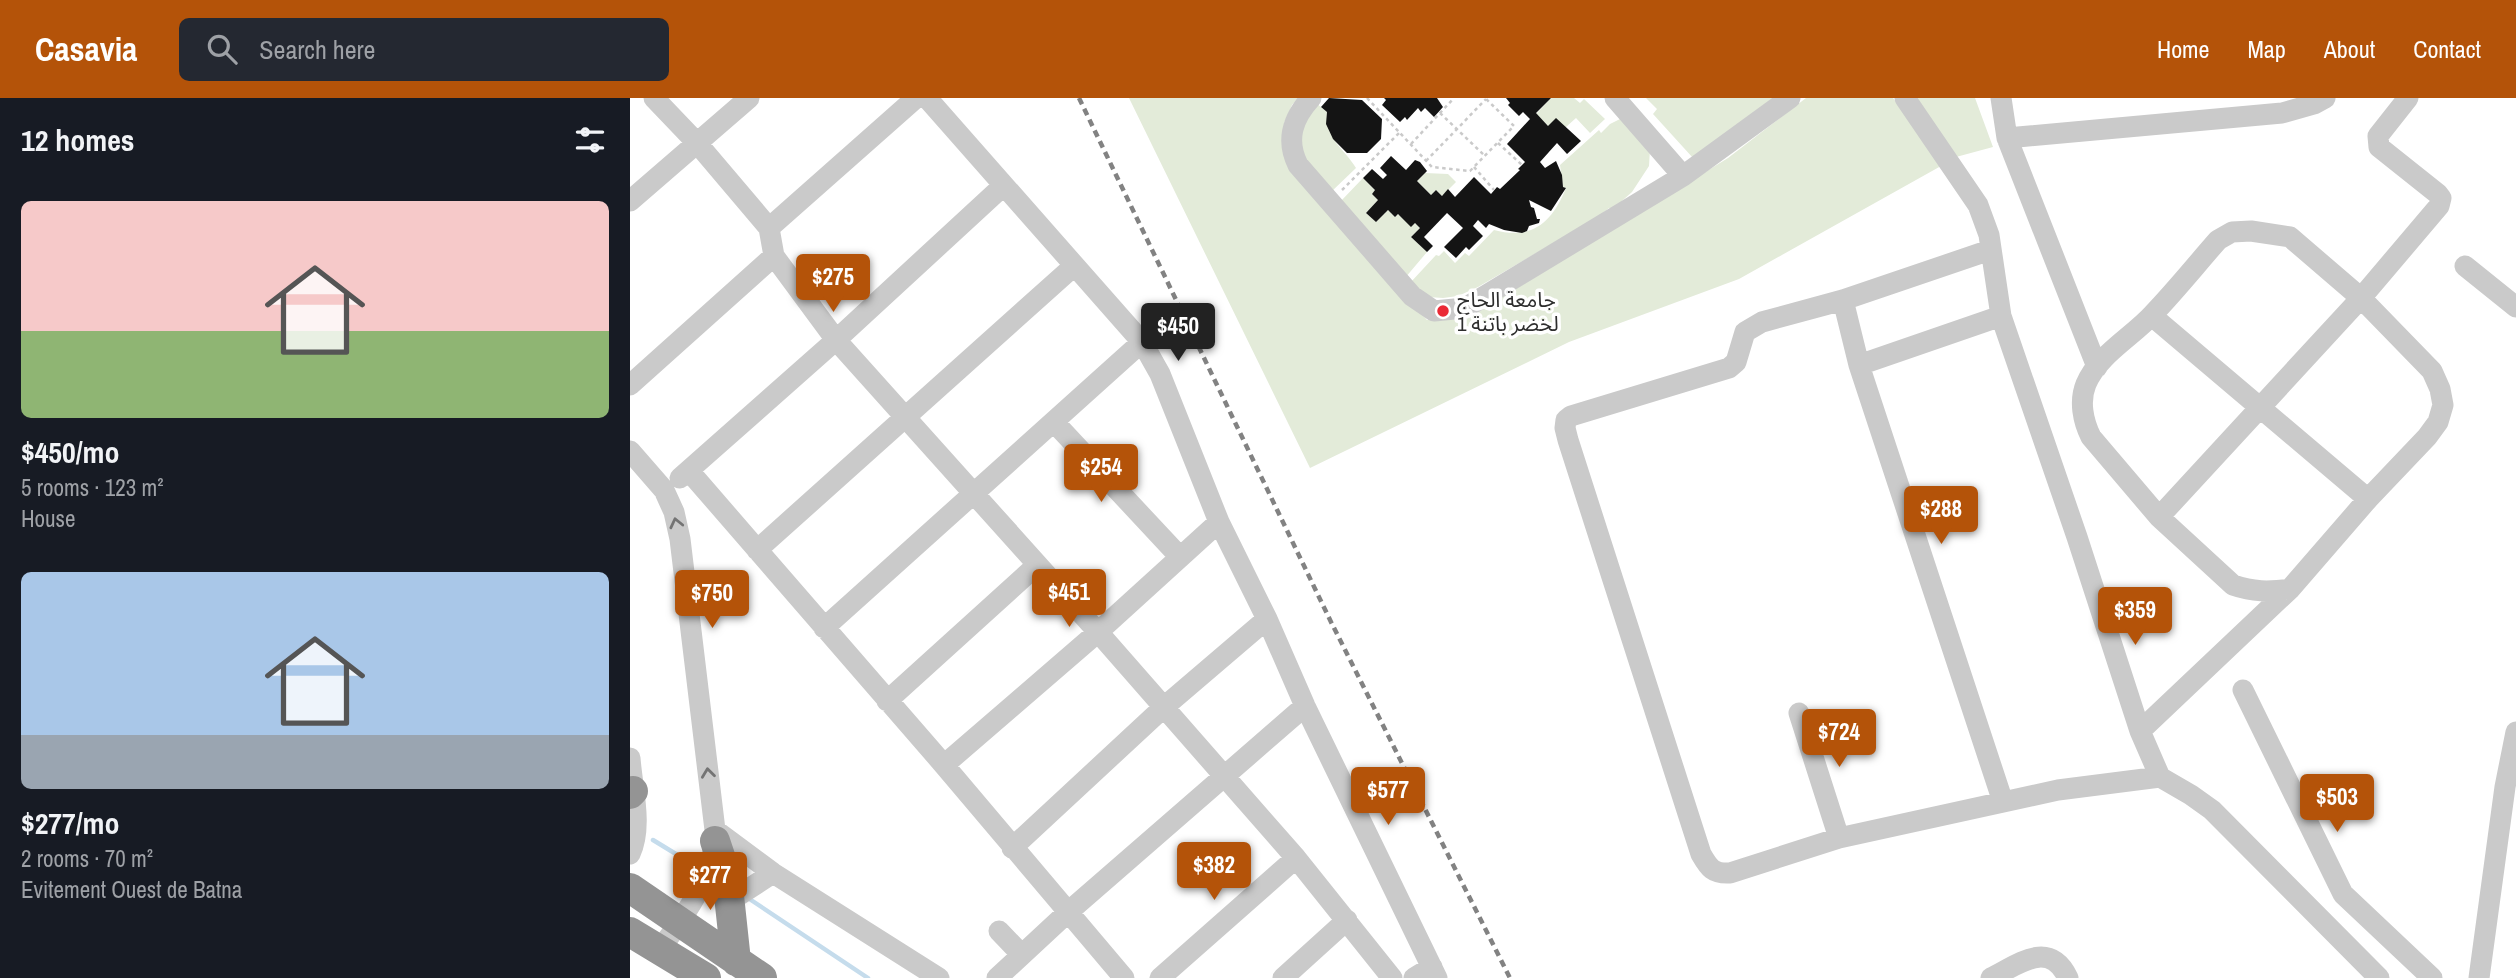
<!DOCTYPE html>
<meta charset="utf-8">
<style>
body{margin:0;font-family:"Archivo Narrow","Noto Sans Arabic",sans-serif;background:#242831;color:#f1f3f6;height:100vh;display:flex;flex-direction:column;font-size:26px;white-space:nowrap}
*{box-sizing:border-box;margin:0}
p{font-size:23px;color:#9ea1a6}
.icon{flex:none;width:38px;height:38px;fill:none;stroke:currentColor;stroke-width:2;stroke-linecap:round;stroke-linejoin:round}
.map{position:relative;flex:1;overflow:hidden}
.drawer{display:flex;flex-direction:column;background:#171b24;width:630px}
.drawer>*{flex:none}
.price{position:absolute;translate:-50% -60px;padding:0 16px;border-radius:7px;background:#b45309;color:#fff;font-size:23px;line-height:46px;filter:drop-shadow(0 2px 4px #0008)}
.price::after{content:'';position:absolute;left:50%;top:42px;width:21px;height:16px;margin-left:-10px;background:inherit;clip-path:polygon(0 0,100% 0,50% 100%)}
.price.selected{background:#222;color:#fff}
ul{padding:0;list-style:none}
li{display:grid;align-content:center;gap:14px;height:371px;padding:0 21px}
li span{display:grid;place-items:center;height:217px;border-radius:10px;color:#555}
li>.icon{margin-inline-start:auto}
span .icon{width:126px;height:126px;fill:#fffc;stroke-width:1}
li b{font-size:30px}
h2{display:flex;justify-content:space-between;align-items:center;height:84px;padding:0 21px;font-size:30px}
header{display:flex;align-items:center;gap:42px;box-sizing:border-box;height:98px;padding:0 35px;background:#b45309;color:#fff}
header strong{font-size:33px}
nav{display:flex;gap:38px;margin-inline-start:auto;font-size:24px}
.search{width:490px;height:63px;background:#242831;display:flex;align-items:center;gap:18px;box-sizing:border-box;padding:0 24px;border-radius:10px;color:#9ea1a6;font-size:26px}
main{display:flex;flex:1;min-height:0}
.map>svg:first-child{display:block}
</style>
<header>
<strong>Casavia</strong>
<div class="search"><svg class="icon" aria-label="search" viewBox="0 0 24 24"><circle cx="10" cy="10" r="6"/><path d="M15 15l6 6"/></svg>Search here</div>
<nav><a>Home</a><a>Map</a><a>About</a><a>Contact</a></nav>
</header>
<main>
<section class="drawer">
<h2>12 homes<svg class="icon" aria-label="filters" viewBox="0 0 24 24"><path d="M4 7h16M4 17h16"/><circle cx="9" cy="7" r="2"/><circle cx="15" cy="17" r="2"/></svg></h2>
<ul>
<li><span style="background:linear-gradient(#f6c9c9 60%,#8fb573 0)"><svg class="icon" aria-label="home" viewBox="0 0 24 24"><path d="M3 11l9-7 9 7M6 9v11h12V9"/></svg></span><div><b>$450/mo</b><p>5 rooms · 123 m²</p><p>House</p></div></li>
<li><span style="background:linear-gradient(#a9c7e8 75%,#9aa5b1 0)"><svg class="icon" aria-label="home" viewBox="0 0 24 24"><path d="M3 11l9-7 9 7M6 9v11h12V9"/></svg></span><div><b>$277/mo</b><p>2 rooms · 70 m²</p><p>Evitement Ouest de Batna</p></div></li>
</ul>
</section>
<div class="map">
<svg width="1886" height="880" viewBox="0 0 1886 880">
<rect width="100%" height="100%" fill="#fff"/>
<path fill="#e3ebd9" d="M499,0H668L662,7L654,25L658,66L797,222L837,221L1098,60L1176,0H1263L1311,68L1109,181L939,244L680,370Z
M921,0H944L950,5L954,1L975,21L960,35L946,20L936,29L918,28L906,16Z
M1016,0H1143L1063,60L1023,16L1027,11Z
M1284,0H1345L1363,49L1326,59Z
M686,5L697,14C695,41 713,49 726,70L700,95C673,60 654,46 686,5Z
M990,21L1020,51L1019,68L1002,94L984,110H979L968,119L848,189L828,198L813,200L799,199L780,185L806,157L809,158L814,153L825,165L835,155L839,158L864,132C902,142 922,125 936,90L933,89L930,67L969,32L971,35L980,26Z
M795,75L818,76L826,84L812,98L806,92L801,97L787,83Z
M733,80L745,92L742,96L748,102L736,115L746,124L758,112L765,119L768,116L781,128L785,125L790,130L781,139L797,154L775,180L710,104Z"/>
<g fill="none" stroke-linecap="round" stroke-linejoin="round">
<path stroke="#c5dcec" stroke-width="4.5" d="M23,742L64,767
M118,800L238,880"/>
</g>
<path fill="#141414" d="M699,0L732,2L752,21L751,41L737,55H717L703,41L696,26L697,14L691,9Z
M754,0H807L813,9L804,19L795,10L791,14L788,10L777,22L775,19L770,24L752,7L756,2Z
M876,0H921L906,15L918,28L926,20L951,43L937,56L927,45L910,64L915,70L926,63L932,77L933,89L936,90L921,113L899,102L901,109L904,110L907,121H910L909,125L899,128L897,133L892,135L874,132L859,126L856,130L848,122L843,128L853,138L839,152L836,149L826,160L814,149L833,130L817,115L794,139L803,148L797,154L781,139L790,130L785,125L781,129L768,116L765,119L758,112L746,124L736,115L748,102L742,96L745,92L733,80L742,71L753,81L757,77L750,70L761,58L776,72L785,62L790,64L797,73L787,83L801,97L806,92L812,98L818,91L825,99L844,79L861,96L867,89L870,91L890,72L888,71L895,64L877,46L900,21L893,14L889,18L878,7L880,5Z"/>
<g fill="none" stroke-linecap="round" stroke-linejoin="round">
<path stroke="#cacaca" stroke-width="2.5" stroke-dasharray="3.5 3.5" stroke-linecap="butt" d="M737,0L802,69L840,73L884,28L855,0
M810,15L855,58
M868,45L892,67
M781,46L824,0
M796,63L856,1
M844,69L864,92
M712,92L769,35"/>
<path stroke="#cacaca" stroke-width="21" d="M24,0L67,45L139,130L144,158L206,242L468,534L666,760L762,880
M297,0L512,244L530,276L589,424L637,521L675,608L807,880
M681,0C663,20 655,41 668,67L782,198L804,213L835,210L1053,78L1160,0
M985,0L1053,78
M1275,0L1348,107L1359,137L1371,218L1447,439L1510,633L1530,679L1561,697L1582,712L1749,880
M1371,0L1377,40L1467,269
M1377,40L1652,15L1684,6L1695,0
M0,103L119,0
M139,130L286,0
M1360,152L1213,202L1132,224L1115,234L1106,264L1099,270L941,318L936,322L935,330L938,342L1071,756C1079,770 1083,776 1100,775L1209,740L1428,692L1530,679
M1835,168L1886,209
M1213,202L1229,267L1373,704
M1522,218L1738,401
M1229,267L1371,218
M0,287L144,158
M424,324L550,459
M0,353L34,392L44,414L50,441L85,732C87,774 53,820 29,853
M59,373L314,667L494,880
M50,380L206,242L373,88
M1529,419L1731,200L1809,108L1811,100L1808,96L1749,49L1748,38L1778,0
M127,452L444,168
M194,530L512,244
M1613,592L1713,796L1802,880
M257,603L406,468
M1169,615L1209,740
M1510,633L1660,491L1738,401L1797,339L1808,324L1813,307L1810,291L1802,273L1731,200L1660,139L1621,133L1602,134L1588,142C1566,167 1546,192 1523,216C1502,239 1468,257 1456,286C1449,303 1453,323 1461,339L1529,419L1603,487C1623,494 1639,494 1660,491
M0,660C2,689 13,729 0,756
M314,667L468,534L589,424
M85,732L143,775L309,880
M382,750L534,609L637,521
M100,803L143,775
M369,833L391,856
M367,880L437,815L675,608
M530,880L666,760
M653,880L717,822
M784,880L802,869
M1361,880C1389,866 1419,841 1438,880
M1849,880L1875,689L1886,634"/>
<path stroke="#949494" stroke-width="30" d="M0,696L3,693
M85,743L97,779L106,863
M0,790L132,880
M0,834L76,880"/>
<path stroke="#828282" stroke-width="4.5" stroke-dasharray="7 5" stroke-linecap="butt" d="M449,0L701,524L880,880"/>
</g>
<defs><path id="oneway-chevron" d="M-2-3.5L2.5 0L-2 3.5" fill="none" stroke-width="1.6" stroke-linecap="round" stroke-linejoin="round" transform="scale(1.75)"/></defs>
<g stroke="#747474">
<use href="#oneway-chevron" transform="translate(46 425) rotate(-103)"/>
<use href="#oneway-chevron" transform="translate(78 675) rotate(-97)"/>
</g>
<circle fill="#ea2936" stroke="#fff" stroke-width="2.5" cx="813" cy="213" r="7"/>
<g text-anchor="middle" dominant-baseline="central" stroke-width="7" stroke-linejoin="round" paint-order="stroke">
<g font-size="21" fill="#2d2d2d" stroke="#fff" text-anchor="start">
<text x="827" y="201">جامعة الحاج<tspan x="827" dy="24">لخضر باتنة 1</tspan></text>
</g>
</g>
</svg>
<b class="price" style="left:203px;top:216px">$275</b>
<b class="price selected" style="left:548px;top:265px">$450</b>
<b class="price" style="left:471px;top:406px">$254</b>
<b class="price" style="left:1311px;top:448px">$288</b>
<b class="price" style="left:439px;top:531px">$451</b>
<b class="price" style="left:82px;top:532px">$750</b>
<b class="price" style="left:1505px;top:549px">$359</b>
<b class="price" style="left:1209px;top:671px">$724</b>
<b class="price" style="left:758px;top:729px">$577</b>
<b class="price" style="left:1707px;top:736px">$503</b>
<b class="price" style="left:584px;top:804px">$382</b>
<b class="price" style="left:80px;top:814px">$277</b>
</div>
</main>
